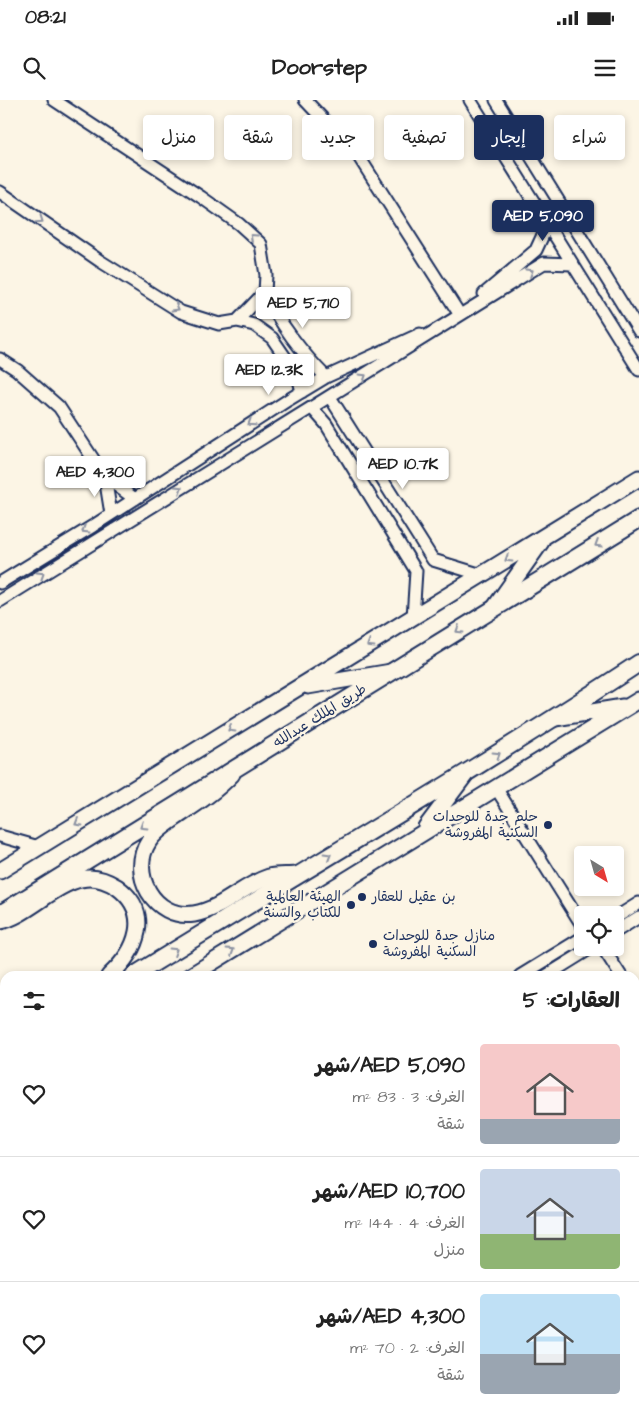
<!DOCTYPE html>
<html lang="ar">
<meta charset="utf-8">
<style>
body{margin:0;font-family:"Architects Daughter","Playpen Sans Arabic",sans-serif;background:#f2f2f2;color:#222;direction:rtl;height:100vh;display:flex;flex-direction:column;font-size:19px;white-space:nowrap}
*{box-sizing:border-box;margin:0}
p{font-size:16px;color:#767676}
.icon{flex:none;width:28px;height:28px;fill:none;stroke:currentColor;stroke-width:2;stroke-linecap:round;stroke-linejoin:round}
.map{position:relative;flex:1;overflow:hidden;direction:ltr}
.sheet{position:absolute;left:0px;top:871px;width:640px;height:446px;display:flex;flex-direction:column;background:#fff;border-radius:15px 15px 0 0;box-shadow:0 2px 8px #0003;direction:rtl}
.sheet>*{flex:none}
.guide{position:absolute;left:15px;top:15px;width:610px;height:45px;direction:rtl;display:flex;gap:10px}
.needle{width:32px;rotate:143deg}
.fabs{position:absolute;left:574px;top:746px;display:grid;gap:10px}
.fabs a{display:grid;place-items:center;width:50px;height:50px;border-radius:5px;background:#fff;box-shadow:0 2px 8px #0003;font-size:25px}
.price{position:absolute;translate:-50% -42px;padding:0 11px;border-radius:5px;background:#fff;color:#222;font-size:16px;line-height:32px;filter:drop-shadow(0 1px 2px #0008)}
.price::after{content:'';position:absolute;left:50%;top:30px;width:15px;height:11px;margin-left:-8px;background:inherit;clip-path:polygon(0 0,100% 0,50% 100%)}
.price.current{background:#1b2f5e;color:#fff}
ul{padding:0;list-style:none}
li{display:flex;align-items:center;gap:15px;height:125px;padding:0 20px}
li+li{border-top:1px solid #e0e0e0}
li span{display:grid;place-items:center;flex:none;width:140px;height:100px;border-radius:5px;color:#555}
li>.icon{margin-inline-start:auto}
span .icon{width:60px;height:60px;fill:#fffc;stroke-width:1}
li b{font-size:21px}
h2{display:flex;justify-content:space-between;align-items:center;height:60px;padding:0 20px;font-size:21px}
.chip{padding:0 18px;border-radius:5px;background:#fff;box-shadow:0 2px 8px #0003;font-size:18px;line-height:45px}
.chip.current{background:#1b2f5e;color:#fff}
.status{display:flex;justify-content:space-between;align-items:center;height:35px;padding:0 25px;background:#fff;direction:ltr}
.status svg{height:14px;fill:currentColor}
header{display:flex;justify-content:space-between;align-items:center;height:65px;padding:0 20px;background:#fff;font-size:22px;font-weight:700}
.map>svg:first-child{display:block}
</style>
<div class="status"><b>08:21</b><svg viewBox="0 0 49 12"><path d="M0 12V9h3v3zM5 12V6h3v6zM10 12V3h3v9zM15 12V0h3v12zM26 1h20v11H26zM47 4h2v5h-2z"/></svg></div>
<header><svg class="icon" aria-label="menu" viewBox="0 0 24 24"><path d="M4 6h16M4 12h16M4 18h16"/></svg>Doorstep<svg class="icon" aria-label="search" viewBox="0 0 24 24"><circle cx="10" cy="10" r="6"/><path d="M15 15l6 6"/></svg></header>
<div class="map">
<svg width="639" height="1317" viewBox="0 0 639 1317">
<rect width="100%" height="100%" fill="#fcf5e5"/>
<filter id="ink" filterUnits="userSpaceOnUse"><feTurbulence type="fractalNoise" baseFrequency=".02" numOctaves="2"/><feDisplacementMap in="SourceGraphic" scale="10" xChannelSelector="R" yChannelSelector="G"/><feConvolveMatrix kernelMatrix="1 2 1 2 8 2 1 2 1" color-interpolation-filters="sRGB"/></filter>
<g filter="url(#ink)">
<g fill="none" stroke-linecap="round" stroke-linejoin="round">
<defs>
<path id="minor" d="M305,0L359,57L460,215
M470,0L639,270
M496,0L639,231
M0,92L100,161L181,212L219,224L237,221L265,192L266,175L261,144L239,124L201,97L54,0
M265,192C277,221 304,255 326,277
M484,194L536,150L548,124
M237,221L254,225L272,238L298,276L302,292
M0,259L17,270L59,307L105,377L135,399
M330,297L433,460L482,475
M312,308L326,324L416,471L413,518
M105,377L111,414
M0,483L93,426L288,300L326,277L420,234
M0,501L544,163L572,164
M496,688L582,825
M0,736L39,747
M615,818L639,803
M615,832L639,817
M603,848L621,876
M520,876L582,838
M546,876L591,848
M635,899L639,905
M635,971L639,968
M635,1099L638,1103
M0,1135L5,1132
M635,1244L639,1251
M0,1264L5,1261
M635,1279L639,1277
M123,1312L126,1317
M255,1312L258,1317
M388,1312L391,1317
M411,1312L414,1317
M557,1312L560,1317
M576,1317L583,1312"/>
<path id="major" d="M495,507L541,442
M308,586L391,572
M555,618L623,607
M232,674C217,690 199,702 181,714C170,722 156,730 149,741C128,773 154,820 194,814C223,809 243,785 269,777C277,775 288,776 296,775
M426,727L465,675
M0,771L639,378
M0,821C25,817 53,785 81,779C93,776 106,780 117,787C153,813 137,851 109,876
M190,876L639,600
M0,995L5,991"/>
<path id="highway" d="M0,814L639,419
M133,876C301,772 473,672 639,563
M0,959L5,956"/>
</defs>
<use href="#minor" stroke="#1b2f5e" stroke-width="15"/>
<use href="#major" stroke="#1b2f5e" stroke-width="19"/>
<use href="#highway" stroke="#1b2f5e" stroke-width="20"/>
<use href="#minor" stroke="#fcf5e5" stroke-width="11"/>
<use href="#major" stroke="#fcf5e5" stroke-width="15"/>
<use href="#highway" stroke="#fcf5e5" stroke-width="16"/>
</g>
<defs><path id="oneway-chevron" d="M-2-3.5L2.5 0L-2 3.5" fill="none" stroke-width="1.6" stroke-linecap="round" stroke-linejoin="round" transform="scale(1.25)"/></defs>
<g stroke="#8c92a2">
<use href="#oneway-chevron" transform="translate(40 120) rotate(35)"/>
<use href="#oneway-chevron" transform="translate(253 137) rotate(-138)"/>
<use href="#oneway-chevron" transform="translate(530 172) rotate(-32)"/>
<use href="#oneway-chevron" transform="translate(176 208) rotate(30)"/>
<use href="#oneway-chevron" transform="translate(363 277) rotate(-32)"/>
<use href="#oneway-chevron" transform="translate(251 323) rotate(147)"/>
<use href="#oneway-chevron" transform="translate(179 389) rotate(-32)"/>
<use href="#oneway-chevron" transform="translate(85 430) rotate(148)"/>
<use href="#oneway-chevron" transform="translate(598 444) rotate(148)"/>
<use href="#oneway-chevron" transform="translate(508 459) rotate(148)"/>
<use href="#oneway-chevron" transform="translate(41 475) rotate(-32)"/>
<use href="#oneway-chevron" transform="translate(459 530) rotate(148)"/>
<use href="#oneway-chevron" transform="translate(370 544) rotate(148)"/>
<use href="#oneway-chevron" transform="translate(231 629) rotate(149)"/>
<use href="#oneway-chevron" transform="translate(497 655) rotate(-32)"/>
<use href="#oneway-chevron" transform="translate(78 723) rotate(149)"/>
<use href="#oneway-chevron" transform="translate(143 726) rotate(148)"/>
<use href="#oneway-chevron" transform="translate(328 756) rotate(-31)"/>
<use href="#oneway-chevron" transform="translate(174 851) rotate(-32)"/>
<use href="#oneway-chevron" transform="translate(231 851) rotate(-32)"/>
</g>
</g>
<g fill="#1b2f5e" stroke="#fcf5e5" stroke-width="2">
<circle cx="548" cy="725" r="5"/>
<circle cx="362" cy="797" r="5"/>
<circle cx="351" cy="805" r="5"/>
<circle cx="373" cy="844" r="5"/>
</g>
<g text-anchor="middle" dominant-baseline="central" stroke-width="5" stroke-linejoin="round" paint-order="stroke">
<g font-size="14" fill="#1b2f5e" stroke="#fcf5e5">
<text transform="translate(320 616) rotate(-32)">طريق الملك عبدالله</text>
</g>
<g font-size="14" fill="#1b2f5e" stroke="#fcf5e5" text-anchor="end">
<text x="538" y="717">حلم جدة للوحدات<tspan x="538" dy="16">السكنية المفروشة</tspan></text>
<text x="341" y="797">الهيئة العالمية<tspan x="341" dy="16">للكتاب والسنة</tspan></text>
<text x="372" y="797" text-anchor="start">بن عقيل للعقار</text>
<text x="383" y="836" text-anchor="start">منازل جدة للوحدات<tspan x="383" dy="16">السكنية المفروشة</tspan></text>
</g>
</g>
</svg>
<div class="fabs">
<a><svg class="needle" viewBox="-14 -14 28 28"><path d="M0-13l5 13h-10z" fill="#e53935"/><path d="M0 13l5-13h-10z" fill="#767676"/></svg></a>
<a><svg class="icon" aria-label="locate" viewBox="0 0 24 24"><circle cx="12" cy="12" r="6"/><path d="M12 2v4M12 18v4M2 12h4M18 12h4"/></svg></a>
</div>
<b class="price current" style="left:543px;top:142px">AED 5,090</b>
<b class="price" style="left:303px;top:229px">AED 5,710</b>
<b class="price" style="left:269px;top:296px">AED 12.3K</b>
<b class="price" style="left:403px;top:390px">AED 10.7K</b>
<b class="price" style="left:95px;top:398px">AED 4,300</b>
<div class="guide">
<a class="chip">شراء</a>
<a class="chip current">إيجار</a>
<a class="chip">تصفية</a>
<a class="chip">جديد</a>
<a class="chip">شقة</a>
<a class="chip">منزل</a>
</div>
<section class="sheet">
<h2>العقارات: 5<svg class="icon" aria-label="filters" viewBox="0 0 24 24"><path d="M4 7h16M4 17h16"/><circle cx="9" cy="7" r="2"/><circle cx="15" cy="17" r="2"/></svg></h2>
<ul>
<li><span style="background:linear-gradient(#f6c9c9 75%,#9aa5b1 0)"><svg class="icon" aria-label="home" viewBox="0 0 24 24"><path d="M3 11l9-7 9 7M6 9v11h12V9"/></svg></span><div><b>AED 5,090/شهر</b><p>الغرف: 3 · 83 m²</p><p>شقة</p></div><svg class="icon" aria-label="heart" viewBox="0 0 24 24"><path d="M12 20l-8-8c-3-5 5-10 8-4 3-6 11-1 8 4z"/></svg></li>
<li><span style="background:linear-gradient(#c9d6e8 65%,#8fb573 0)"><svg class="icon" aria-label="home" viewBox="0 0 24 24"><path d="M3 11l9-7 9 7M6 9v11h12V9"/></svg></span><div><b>AED 10,700/شهر</b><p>الغرف: 4 · 144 m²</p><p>منزل</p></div><svg class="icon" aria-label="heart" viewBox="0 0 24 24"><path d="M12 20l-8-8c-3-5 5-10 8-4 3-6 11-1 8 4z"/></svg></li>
<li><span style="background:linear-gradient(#bfe0f5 60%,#9aa5b1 0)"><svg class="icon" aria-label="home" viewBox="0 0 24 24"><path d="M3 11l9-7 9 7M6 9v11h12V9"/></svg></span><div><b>AED 4,300/شهر</b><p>الغرف: 2 · 70 m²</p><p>شقة</p></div><svg class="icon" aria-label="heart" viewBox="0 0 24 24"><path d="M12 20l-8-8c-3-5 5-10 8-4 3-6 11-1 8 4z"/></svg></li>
</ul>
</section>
</div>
